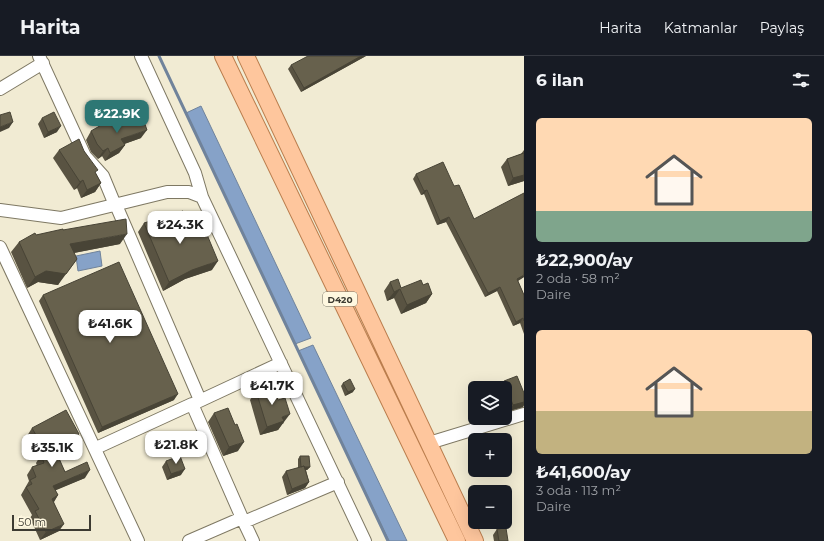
<!DOCTYPE html>
<html lang="tr">
<meta charset="utf-8">
<style>
body{margin:0;font-family:Montserrat,sans-serif;background:#20242c;color:#f1f3f6;height:100vh;display:flex;flex-direction:column;font-size:15px;white-space:nowrap}
*{box-sizing:border-box;margin:0}
p{font-size:13px;color:#9ea1a6}
.icon{flex:none;width:22px;height:22px;fill:none;stroke:currentColor;stroke-width:2;stroke-linecap:round;stroke-linejoin:round}
.map{position:relative;flex:1;overflow:hidden}
.sheet{display:flex;flex-direction:column;background:#171b24;width:300px}
.sheet>*{flex:none}
.controls{position:absolute;left:468px;top:325px;display:grid;gap:8px}
.controls a{display:grid;place-items:center;width:44px;height:44px;border-radius:6px;background:#171b24;box-shadow:0 4px 16px #0002;font-size:20px}
.scale{position:absolute;left:12px;bottom:10px;width:79px;box-sizing:border-box;padding-left:4px;border:2px solid #3d3b32;border-top:0;font-size:11px;line-height:14px;white-space:nowrap;color:#3d3b32;-webkit-text-stroke:3px #fff8e0;paint-order:stroke}
.price{position:absolute;translate:-50% -34px;padding:0 9px;border-radius:8px;background:#fff;color:#222;font-size:13px;line-height:26px;filter:drop-shadow(0 1px 2px #0008)}
.price::after{content:'';position:absolute;left:50%;top:24px;width:12px;height:9px;margin-left:-6px;background:inherit;clip-path:polygon(0 0,100% 0,50% 100%)}
.price.current{background:#2d7774;color:#fff}
ul{padding:0;list-style:none}
li{display:grid;align-content:center;gap:8px;height:212px;padding:0 12px}
li span{display:grid;place-items:center;height:124px;border-radius:6px;color:#555}
li>.icon{margin-inline-start:auto}
span .icon{width:72px;height:72px;fill:#fffc;stroke-width:1}
li b{font-size:17px}
h2{display:flex;justify-content:space-between;align-items:center;height:48px;padding:0 12px;font-size:17px}
header{display:flex;align-items:center;gap:24px;box-sizing:border-box;height:56px;padding:0 20px;background:#171b24;border-bottom:1px solid #363941}
header strong{font-size:19px}
nav{display:flex;gap:22px;margin-inline-start:auto;font-size:14px}
main{display:flex;flex:1;min-height:0}
.map>svg:first-child{display:block}
</style>
<header>
<strong>Harita</strong>
<nav><a>Harita</a><a>Katmanlar</a><a>Paylaş</a></nav>
</header>
<main>
<div class="map">
<svg width="524" height="485" viewBox="0 0 524 485">
<rect width="100%" height="100%" fill="#f1ebd3"/>
<path fill="#86a2c8" stroke="#70839b" d="M201,50L311,282L295,288L186,57Z
M100,195L102,210L78,215L76,200Z
M313,289L407,485H389L298,295Z"/>
<g fill="none" stroke-linecap="round" stroke-linejoin="round">
<path stroke="#70839b" stroke-width="3" d="M159,0L388,485"/>
<defs>
<path id="minor" d="M39,0L85,100L103,120L115,149
M141,0L195,117L202,141
M0,33L43,7
M116,149L200,344
M0,154L61,162L167,136H189L202,141L365,485
M0,191L138,485
M193,348L281,307
M429,387L524,358
M96,392L192,348L242,462
M244,466L338,426
M189,485L242,462L253,485"/>
<path id="major" d="M223,0L457,485
M246,0L475,485"/>
</defs>
<use href="#minor" stroke="#7e7863" stroke-width="14"/>
<use href="#major" stroke="#ba7d4d" stroke-width="18"/>
<use href="#minor" stroke="#fff" stroke-width="12"/>
<use href="#major" stroke="#fec69d" stroke-width="16"/>
</g>
<path fill="#595342" d="M366,0L301,36L288,13L291,9Z
M42,62L57,76L44,82L38,68Z
M91,75L141,82L124,88L125,89L119,97L105,105L102,100L98,103L91,96L86,84Z
M59,94L84,95L101,127L95,136L81,142L77,132L74,134L53,102Z
M524,94V125L508,130L501,111L507,103L521,98Z
M416,118L454,130L474,163L524,221L518,225L524,239V278L520,267L513,270L497,235L485,241L446,166L437,169L424,138L421,139L413,123Z
M144,167L190,175L212,214L185,223L163,235L138,176Z
M63,174L120,188L74,197L58,229L38,226L27,232L11,196L19,186L36,179Z
M390,226L401,232L423,229L432,238L426,247L401,258L394,242L387,245L384,235Z
M43,239L174,344L98,377L39,245Z
M504,325L524,337V349L523,351L509,355L505,345V332H500L499,331Z
M343,327L353,336L345,340L341,330Z
M256,335L284,367L282,368L278,374L260,379L250,344Z
M214,357L235,369L238,395L223,400L208,366Z
M32,372L73,385L55,395L65,416L85,422L55,434L58,439L54,446L59,475L40,484L30,462L32,459L21,439L29,425L27,419L32,411L37,410L36,407L39,402L27,380Z
M151,382L164,392L149,395L147,388Z
M300,400L310,411L307,414H306L309,426L305,432L287,439L282,421L286,415L298,412V403Z
M166,405L181,419L167,424L162,411Z
M497,473L508,485H494L493,479Z"/>
<path fill="#484436" d="M361,0H366L301,36L304,32Z
M13,66L9,72L0,76V71Z
M61,70L57,76L44,82L48,76Z
M147,74L141,82L116,91L121,83Z
M125,89L119,97L105,105L110,97Z
M108,92L102,100L98,103L103,95Z
M524,119V125L508,130L513,122Z
M83,124L77,132L74,134L80,126Z
M101,127L95,136L81,142L87,134Z
M427,134L424,138L421,139L424,135Z
M449,161L446,166L437,169L440,165Z
M127,178L120,188L63,199L70,188Z
M77,203L58,229L38,226L27,232L35,221L46,215Z
M218,205L212,214L185,223L163,235L169,226L192,214Z
M524,219V221L514,227L517,223Z
M500,231L497,235L485,241L488,237Z
M400,233L394,242L387,245L394,236Z
M432,238L426,247L401,258L407,249Z
M523,262L520,267L513,270L516,266Z
M355,333L353,336L345,340L348,336Z
M178,338L174,344L98,377L102,371Z
M524,346V349L523,351L509,355L513,349Z
M290,358L278,374L260,379L267,371L282,361Z
M79,378L73,385L48,399L54,391Z
M168,385L164,392L149,395L154,389Z
M244,386L238,395L223,400L229,391Z
M310,411L307,414L298,415L301,412Z
M185,413L181,419L167,424L171,418Z
M90,414L85,422L47,438L53,430Z
M309,426L305,432L287,439L292,433Z
M58,439L53,447L52,443Z
M64,468L59,475L40,484L46,476Z"/>
<path fill="#67614d" stroke="#484436" d="M308,0H361L304,32L291,9Z
M10,56L13,66L0,71V59Z
M54,56L61,70L48,76L42,62Z
M142,60L147,74L121,83L125,89L110,97L108,92L103,95L97,88L91,75L110,64L114,71Z
M79,83L84,95L98,114L95,116L101,127L87,134L83,124L80,126L59,94Z
M524,97V119L513,122L507,103Z
M443,106L454,130L459,129L474,163L524,137V219L517,223L524,239V265L523,262L516,266L500,231L488,237L449,161L440,165L427,134L424,135L416,118Z
M183,155L190,175L203,169L218,205L192,214L169,226L144,167Z
M126,163L127,178L70,188L77,203L66,218L46,215L35,221L19,186L35,177L36,179L63,173V174Z
M119,206L178,338L102,371L43,239Z
M398,223L401,232L421,224L423,229L428,227L432,238L407,249L400,233L394,236L390,226Z
M517,320L524,337V346L513,349L504,325Z
M350,323L355,333L348,336L343,327Z
M273,330L278,344L285,342L290,358L282,361L284,365L267,371L256,335Z
M228,352L235,369L237,368L244,386L229,391L214,357Z
M66,354L79,378L54,391L65,416L87,406L90,414L53,430L58,439L52,443L64,468L46,476L35,455L39,453L26,431L32,428L30,424L36,421L32,411L44,407L41,399L46,397L32,372Z
M164,376L168,385L154,389L151,382Z
M180,400L185,413L171,418L166,405Z
M300,400H309L310,411H305L304,410L301,411Z
M304,410L309,426L292,433L286,415Z
M506,472L508,485H499L497,473Z"/>
<g text-anchor="middle" dominant-baseline="central" stroke-width="4" stroke-linejoin="round" paint-order="stroke">
<rect fill="#fff8e0" stroke="#777466" stroke-width="1" x="323" y="236" width="34" height="14" rx="3"/>
<g font-size="9" font-weight="bold" fill="#3d3b32">
<text x="340" y="243">D420</text>
</g>
</g>
</svg>
<div class="controls">
<a><svg class="icon" aria-label="layers" viewBox="0 0 24 24"><path d="M12 4l9 5-9 5-9-5zM3 14l9 5 9-5"/></svg></a>
<a>+</a>
<a>−</a>
</div>
<div class="scale">50 m</div>
<b class="price current" style="left:117px;top:78px">₺22.9K</b>
<b class="price" style="left:180px;top:189px">₺24.3K</b>
<b class="price" style="left:110px;top:288px">₺41.6K</b>
<b class="price" style="left:272px;top:350px">₺41.7K</b>
<b class="price" style="left:176px;top:409px">₺21.8K</b>
<b class="price" style="left:52px;top:412px">₺35.1K</b>
</div>
<section class="sheet">
<h2>6 ilan<svg class="icon" aria-label="filters" viewBox="0 0 24 24"><path d="M4 7h16M4 17h16"/><circle cx="9" cy="7" r="2"/><circle cx="15" cy="17" r="2"/></svg></h2>
<ul>
<li><span style="background:linear-gradient(#ffd9b3 75%,#7fa58c 0)"><svg class="icon" aria-label="home" viewBox="0 0 24 24"><path d="M3 11l9-7 9 7M6 9v11h12V9"/></svg></span><div><b>₺22,900/ay</b><p>2 oda · 58 m²</p><p>Daire</p></div></li>
<li><span style="background:linear-gradient(#ffd9b3 65%,#c2b280 0)"><svg class="icon" aria-label="home" viewBox="0 0 24 24"><path d="M3 11l9-7 9 7M6 9v11h12V9"/></svg></span><div><b>₺41,600/ay</b><p>3 oda · 113 m²</p><p>Daire</p></div></li>
</ul>
</section>
</main>
